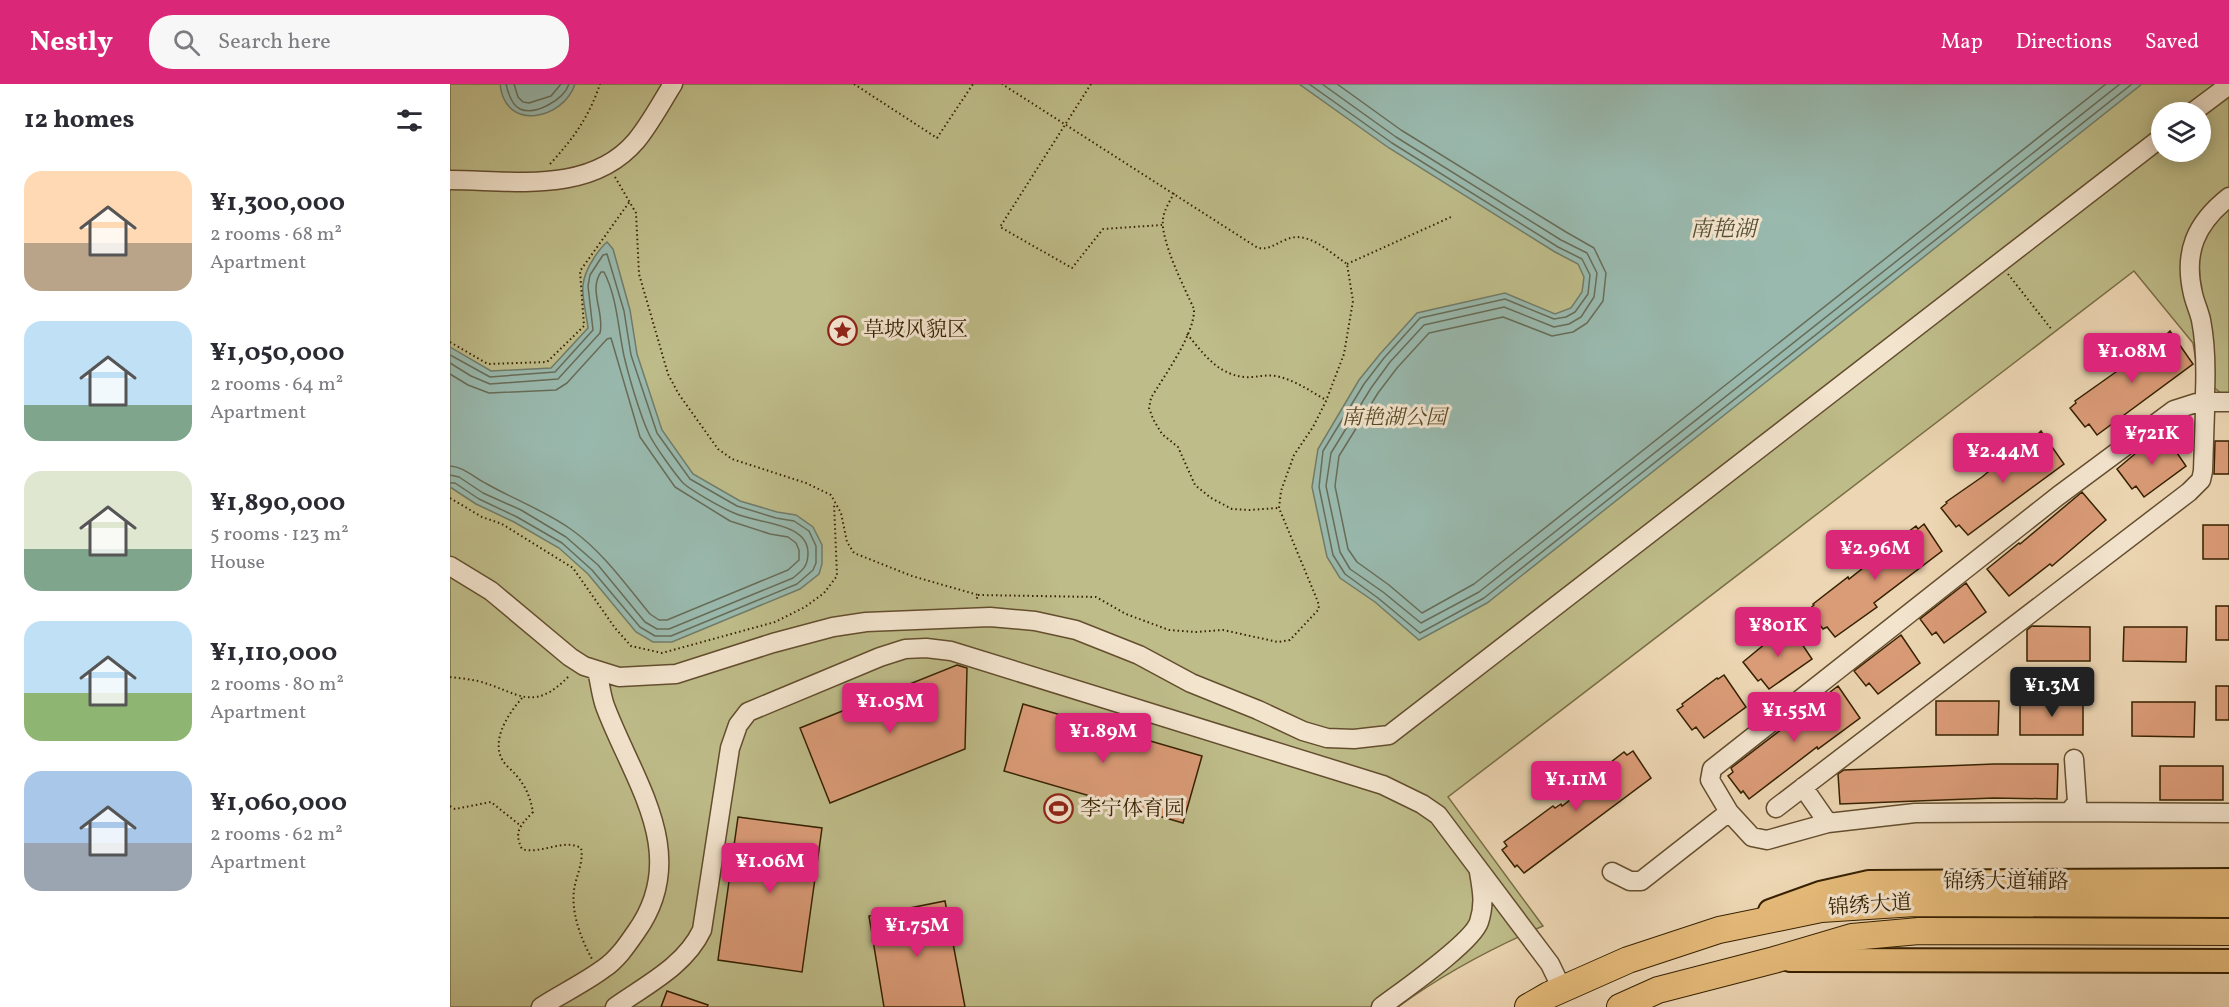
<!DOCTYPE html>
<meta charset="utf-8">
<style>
body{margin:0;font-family:Vollkorn,"Noto Serif SC",serif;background:#f7f7f7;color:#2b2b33;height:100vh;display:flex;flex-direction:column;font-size:22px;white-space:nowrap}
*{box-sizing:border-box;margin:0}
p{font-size:20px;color:#7c7c81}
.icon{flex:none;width:33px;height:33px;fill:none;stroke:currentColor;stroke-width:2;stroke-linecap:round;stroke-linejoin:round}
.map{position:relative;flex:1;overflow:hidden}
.sheet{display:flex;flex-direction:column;background:#fff;width:450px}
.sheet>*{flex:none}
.fabs{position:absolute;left:1701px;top:18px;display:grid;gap:12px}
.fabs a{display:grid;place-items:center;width:60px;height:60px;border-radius:50%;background:#fff;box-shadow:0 3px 15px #0003;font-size:30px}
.price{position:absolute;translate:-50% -51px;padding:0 14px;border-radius:6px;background:#db2777;color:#fff;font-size:20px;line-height:39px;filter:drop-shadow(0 2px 3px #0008)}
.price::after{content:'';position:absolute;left:50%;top:36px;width:18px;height:14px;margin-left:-9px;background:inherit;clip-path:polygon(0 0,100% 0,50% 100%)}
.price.current{background:#222;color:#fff}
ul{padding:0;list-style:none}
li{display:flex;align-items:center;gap:18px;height:150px;padding:0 24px}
li span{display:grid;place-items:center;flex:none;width:168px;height:120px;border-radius:18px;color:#555}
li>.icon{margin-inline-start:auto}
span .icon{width:72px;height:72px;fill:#fffc;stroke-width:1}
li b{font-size:26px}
h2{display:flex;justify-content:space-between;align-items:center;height:72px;padding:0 24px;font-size:26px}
header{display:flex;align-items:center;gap:36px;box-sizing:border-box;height:84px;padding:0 30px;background:#db2777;color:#fff}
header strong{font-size:28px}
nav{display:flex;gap:33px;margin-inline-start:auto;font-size:21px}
.search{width:420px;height:54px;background:#f7f7f7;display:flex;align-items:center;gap:15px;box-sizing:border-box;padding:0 21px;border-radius:24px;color:#7c7c81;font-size:22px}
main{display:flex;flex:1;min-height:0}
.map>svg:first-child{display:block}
</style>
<header>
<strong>Nestly</strong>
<div class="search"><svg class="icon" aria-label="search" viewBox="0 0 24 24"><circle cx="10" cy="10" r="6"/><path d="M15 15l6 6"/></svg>Search here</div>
<nav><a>Map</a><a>Directions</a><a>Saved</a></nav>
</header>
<main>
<section class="sheet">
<h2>12 homes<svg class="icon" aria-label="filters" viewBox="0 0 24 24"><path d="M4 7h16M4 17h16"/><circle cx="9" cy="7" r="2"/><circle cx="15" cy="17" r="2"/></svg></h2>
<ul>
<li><span style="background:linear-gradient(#ffd9b3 60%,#b9a48a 0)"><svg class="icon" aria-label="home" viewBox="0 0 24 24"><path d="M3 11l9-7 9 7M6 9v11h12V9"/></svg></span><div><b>¥1,300,000</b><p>2 rooms · 68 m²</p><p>Apartment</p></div></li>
<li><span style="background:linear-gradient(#bfe0f5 70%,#7fa58c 0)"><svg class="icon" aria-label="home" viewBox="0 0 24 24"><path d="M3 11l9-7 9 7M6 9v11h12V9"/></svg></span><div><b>¥1,050,000</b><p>2 rooms · 64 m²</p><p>Apartment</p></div></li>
<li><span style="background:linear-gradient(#dfe7d0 65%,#7fa58c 0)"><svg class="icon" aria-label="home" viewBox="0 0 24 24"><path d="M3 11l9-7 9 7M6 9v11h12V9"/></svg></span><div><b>¥1,890,000</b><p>5 rooms · 123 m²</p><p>House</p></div></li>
<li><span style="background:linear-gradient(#bfe0f5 60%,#8fb573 0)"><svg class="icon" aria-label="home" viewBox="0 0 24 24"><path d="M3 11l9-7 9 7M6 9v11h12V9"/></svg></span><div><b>¥1,110,000</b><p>2 rooms · 80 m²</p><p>Apartment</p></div></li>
<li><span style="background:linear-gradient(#a9c7e8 60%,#9aa5b1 0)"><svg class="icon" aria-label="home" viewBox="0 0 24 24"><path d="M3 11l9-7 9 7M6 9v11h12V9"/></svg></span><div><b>¥1,060,000</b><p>2 rooms · 62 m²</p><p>Apartment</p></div></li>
</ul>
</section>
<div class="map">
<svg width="1779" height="923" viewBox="0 0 1779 923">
<rect width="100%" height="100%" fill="#edd6b3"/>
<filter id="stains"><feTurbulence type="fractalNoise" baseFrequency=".00333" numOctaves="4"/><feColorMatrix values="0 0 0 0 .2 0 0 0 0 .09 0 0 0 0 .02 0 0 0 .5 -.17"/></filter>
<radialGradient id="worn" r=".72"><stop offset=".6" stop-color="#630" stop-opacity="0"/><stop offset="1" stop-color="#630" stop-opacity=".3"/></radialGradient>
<path fill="#bebc89" stroke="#7a6e45" stroke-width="1.5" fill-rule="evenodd" d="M0,0H1779V312L1773,311L1748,290L1743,259L1684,187L998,713L1093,842C1042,864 993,890 948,923H0ZM1712,28H1750V68H1712Z"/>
<path fill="#99b9ae" stroke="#717c69" stroke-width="1.5" d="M50,0H125C114,35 55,49 50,0Z
M849,0H1692L1037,519L969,556L925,518L890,494L877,473L862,403L868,365L909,296L930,270L967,229L1055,209L1105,230L1121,224L1132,208L1134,193L1128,180L1105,168L939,64Z
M157,158L163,165L180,226L187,270L212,346L243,390L290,417L327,428L346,431L363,443L372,461V480L369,490L350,505L222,558H203L186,548L138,490L109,464L64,438L26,420L0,403V263L41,287L101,284L138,244C134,213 126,201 144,174C148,168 151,163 157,158Z"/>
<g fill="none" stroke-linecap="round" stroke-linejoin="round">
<path stroke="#686d58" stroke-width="1.5" d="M56,0C58,9 62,21 70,25C86,32 114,15 119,0
M64,0L68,13L73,18L79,19L101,12L111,0
M859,0L942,59L1108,163L1132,175L1140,191L1138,210L1125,228L1116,233L1104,235L1055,215L970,234L934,274L914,300L873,367L869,403L883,471L895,490L928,514L970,549L1034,514L1682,0
M872,0L946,53L1111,156L1137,169L1147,189L1144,213L1131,233L1119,240L1104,243L1054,223L974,241L940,278L921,304L881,369L876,402L890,468L900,485L933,508L971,539L1029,508L1670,0
M887,0L951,46L1116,148L1144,164L1156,189L1153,217L1137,239L1123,248L1102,252L1053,233L979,249L947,284L928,309L889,372L885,402L898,465L907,478L939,501L972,529L1024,500L1656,0
M0,271L40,293L105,288L143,246L138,202L140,191L153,171L157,170L174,227L181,271L207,349L240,395L287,422L326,434L344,437L359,447L366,462V479L363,486L347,500L221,552H205L190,543L142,486L112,459L67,433L29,415L5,399H0
M0,279L21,292L40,300L108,295L150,249C155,229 138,206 151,188H154C167,213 168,244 174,272C179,293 190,331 199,350C204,361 225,390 233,399C242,407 272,424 284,429C307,440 358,438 358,469C358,482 353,486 343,494L219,545H207L195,538L148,481L116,453L71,426L33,409L9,393L0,391
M0,290L18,301L39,309L106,306L117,299L157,255L161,254L190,353L225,403L280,437L320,450L338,453L346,459L349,466V476L338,486L217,536H209L200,530C176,501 153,468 122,446C96,427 65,416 37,400C24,394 15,383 0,382"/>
</g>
<path fill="#da9b77" stroke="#362101" stroke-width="1.5" d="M1720,247L1743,280L1647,351L1639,340L1635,343L1620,324L1626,319L1625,317L1680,278L1679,277L1713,250L1715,252Z
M1591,347L1614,380L1518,451L1509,441L1506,443L1491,424L1497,419L1496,418L1532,393L1584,350L1586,352Z
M1714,350L1736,382L1694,413L1686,402L1682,405L1667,385L1692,364Z
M1765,357H1779V390H1764Z
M1632,408L1656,436L1602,482L1600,480L1559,512L1537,485L1569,459L1570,460Z
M1474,440L1492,467L1424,519L1427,523L1385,553L1377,543L1373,545L1358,526L1364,521L1363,520L1398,493L1399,495L1418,480L1417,478L1466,442L1468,445Z
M1753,441H1779V475H1753Z
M1516,499L1536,528L1494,559L1486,548L1482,551L1470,535Z
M1766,522H1779V556H1766Z
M1340,542L1362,575L1319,605L1311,595L1308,597L1293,578L1333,545L1334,547Z
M1582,542L1640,543V577H1577V546Z
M1674,543H1737L1736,578L1673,577Z
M1451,551L1470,579L1428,610L1419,599L1416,602L1404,587Z
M507,581L517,584L515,665L380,719L350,644Z
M1274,591L1296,623L1254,654L1246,643L1242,646L1227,626L1233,622L1232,620L1267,594L1268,595Z
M1388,602L1410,634L1368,665L1367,663L1299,715L1293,707L1291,709L1278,692L1283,688L1281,684Z
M1766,602H1779V636H1766Z
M1486,617H1549L1548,651H1486Z
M1570,617H1633V651H1570Z
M1682,618H1745L1744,653L1682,652Z
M573,620L752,672L733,739L554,687Z
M1183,667L1201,694L1074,789L1067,781L1065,783L1052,766L1057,762L1054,758L1103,722L1105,724L1111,720L1112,722L1129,709L1126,705L1174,668L1177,671Z
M1544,680H1608L1607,715L1544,714L1390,720L1388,690L1394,686Z
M1710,682H1773V716H1710Z
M288,733L372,744L352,888L268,876Z
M495,817L515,923H434L419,832Z
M217,907L258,921L257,923H211Z"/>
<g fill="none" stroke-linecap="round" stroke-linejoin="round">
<defs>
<path id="minor" d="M1743,28L1779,1
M0,96C62,96 140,111 186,57C200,40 211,19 223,0
M1755,310C1756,285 1756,261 1751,236C1749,227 1745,219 1743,210C1733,168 1746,139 1779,113
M1764,318H1779
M0,482L41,507L120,573L134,582L169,593L226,590L323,559L383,543L416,538L540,533L585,537L626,546L689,571L741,599L808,626L853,647L877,654L904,655L939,651L1712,53
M1353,703L1378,739
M1326,724L1739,408L1751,396L1753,387L1755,327
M1279,728L1302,753L1317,756L1378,739L1465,729L1619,728L1627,718L1624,675
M1619,728L1779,729
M1162,788L1180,797H1191L1279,728L1260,696L1262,685L1608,412L1724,326L1746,319
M91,923C111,910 134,899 153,885C167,876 177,861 186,848C242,770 183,697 155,622C151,611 150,598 147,587
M165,923C196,901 235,882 252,846L280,664L288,641L298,628L430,573L455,565L476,564L501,567L933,701L972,720L988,731L1100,880L1112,905
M931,923C952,907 1022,859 1029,838C1035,820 1032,806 1029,788"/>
<path id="major" d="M1320,827L1370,809L1419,798L1779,796
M1340,876L1779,877"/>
<path id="highway" d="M1078,923L1099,911L1178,876L1269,846L1371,825L1465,819L1779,820
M1170,923L1208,906L1324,876L1402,853L1469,847L1779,848"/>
</defs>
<use href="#minor" stroke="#644e2e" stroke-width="21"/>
<use href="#major" stroke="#362101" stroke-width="26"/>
<use href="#highway" stroke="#362101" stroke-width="28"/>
<path stroke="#362101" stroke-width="2" stroke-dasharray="1.5 3" stroke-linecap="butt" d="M404,0L487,54L523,0
M641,0L550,143L622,184L653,145L712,141
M100,80C123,55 139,33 150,0
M165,93L186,129L189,190L218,290L228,309L268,365L282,375L356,399L381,411L391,429L397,458L404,469L462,492L528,511L526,517
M724,109C720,117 714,126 713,135C710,156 735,205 744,225C745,250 714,292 701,314L699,324L703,335L712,350L728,363L745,401L761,414L782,425L799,426L828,424
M897,180L1001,133
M1558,190L1602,246
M737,250C753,269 767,290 794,293C805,294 816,290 826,292C845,296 860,307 876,316
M0,258L38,280L97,278L134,242L130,187L180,117
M0,414L32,433L52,440L123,484L165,544L181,562L212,569L325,538L355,523L374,509L387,492L384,419
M528,511L646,513L676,530L719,546L746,548L773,546L828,558L840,556L869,525L868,518L829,424L831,407L844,371L863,343L876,317L894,270L903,217L897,180C879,168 857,145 835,156C825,160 819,166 808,164L552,0
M0,593C9,594 19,595 28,597C69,608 82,630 119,592
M72,614C59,629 40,656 53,677C56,682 62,686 65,690C76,702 80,713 83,728C71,741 63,747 72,765C91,771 113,754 131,764C134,778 126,792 124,806C121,829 131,855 142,875
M0,722L5,725L41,718L71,742"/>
<use href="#minor" stroke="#f3e4ce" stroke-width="18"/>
<use href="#major" stroke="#e6bb7a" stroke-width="22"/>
<use href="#highway" stroke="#e6bb7a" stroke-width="26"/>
</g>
<defs>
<symbol id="sight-ring" viewBox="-11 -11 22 22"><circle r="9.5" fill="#f3e4ce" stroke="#8f2418" stroke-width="1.5"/><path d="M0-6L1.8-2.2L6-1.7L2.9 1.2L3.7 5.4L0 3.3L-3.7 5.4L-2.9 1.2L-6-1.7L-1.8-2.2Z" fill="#8f2418"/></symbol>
<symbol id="stadium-ring" viewBox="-11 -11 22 22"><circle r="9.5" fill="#f3e4ce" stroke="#8f2418" stroke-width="1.5"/><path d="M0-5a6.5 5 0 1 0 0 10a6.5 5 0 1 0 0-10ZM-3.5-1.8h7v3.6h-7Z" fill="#8f2418"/></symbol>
</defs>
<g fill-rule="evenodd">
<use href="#sight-ring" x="376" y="230" width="33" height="33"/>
<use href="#stadium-ring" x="592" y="708" width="33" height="33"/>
</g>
<g text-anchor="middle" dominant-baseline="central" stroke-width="6" stroke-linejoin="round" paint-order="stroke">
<g font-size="21" fill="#362101" stroke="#f3e4ce" text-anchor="start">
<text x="413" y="246">草坡风貌区</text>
<text x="630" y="725">李宁体育园</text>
</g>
<g font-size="21" font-style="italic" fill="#584823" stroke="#f3e4ce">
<text x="944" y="334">南艳湖公园</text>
</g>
<g font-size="21" fill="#362101" stroke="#f3e4ce">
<text x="1556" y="798">锦绣大道辅路</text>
<text transform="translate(1420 822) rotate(-4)">锦绣大道</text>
</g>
<g font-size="22" font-style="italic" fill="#544f35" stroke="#f3e4ce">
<text x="1273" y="146">南艳湖</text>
</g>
</g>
<rect width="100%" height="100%" filter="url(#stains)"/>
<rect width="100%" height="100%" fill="url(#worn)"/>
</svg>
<div class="fabs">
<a><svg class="icon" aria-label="layers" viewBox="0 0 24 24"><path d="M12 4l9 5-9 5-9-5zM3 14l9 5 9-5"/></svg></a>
</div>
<b class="price" style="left:1682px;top:300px">¥1.08M</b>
<b class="price" style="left:1702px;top:382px">¥721K</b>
<b class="price" style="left:1553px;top:400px">¥2.44M</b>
<b class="price" style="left:1425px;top:497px">¥2.96M</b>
<b class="price" style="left:1328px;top:574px">¥801K</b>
<b class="price current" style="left:1602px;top:634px">¥1.3M</b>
<b class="price" style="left:440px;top:650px">¥1.05M</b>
<b class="price" style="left:1344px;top:659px">¥1.55M</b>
<b class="price" style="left:653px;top:680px">¥1.89M</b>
<b class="price" style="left:1126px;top:728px">¥1.11M</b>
<b class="price" style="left:320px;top:810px">¥1.06M</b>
<b class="price" style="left:467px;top:874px">¥1.75M</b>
</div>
</main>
